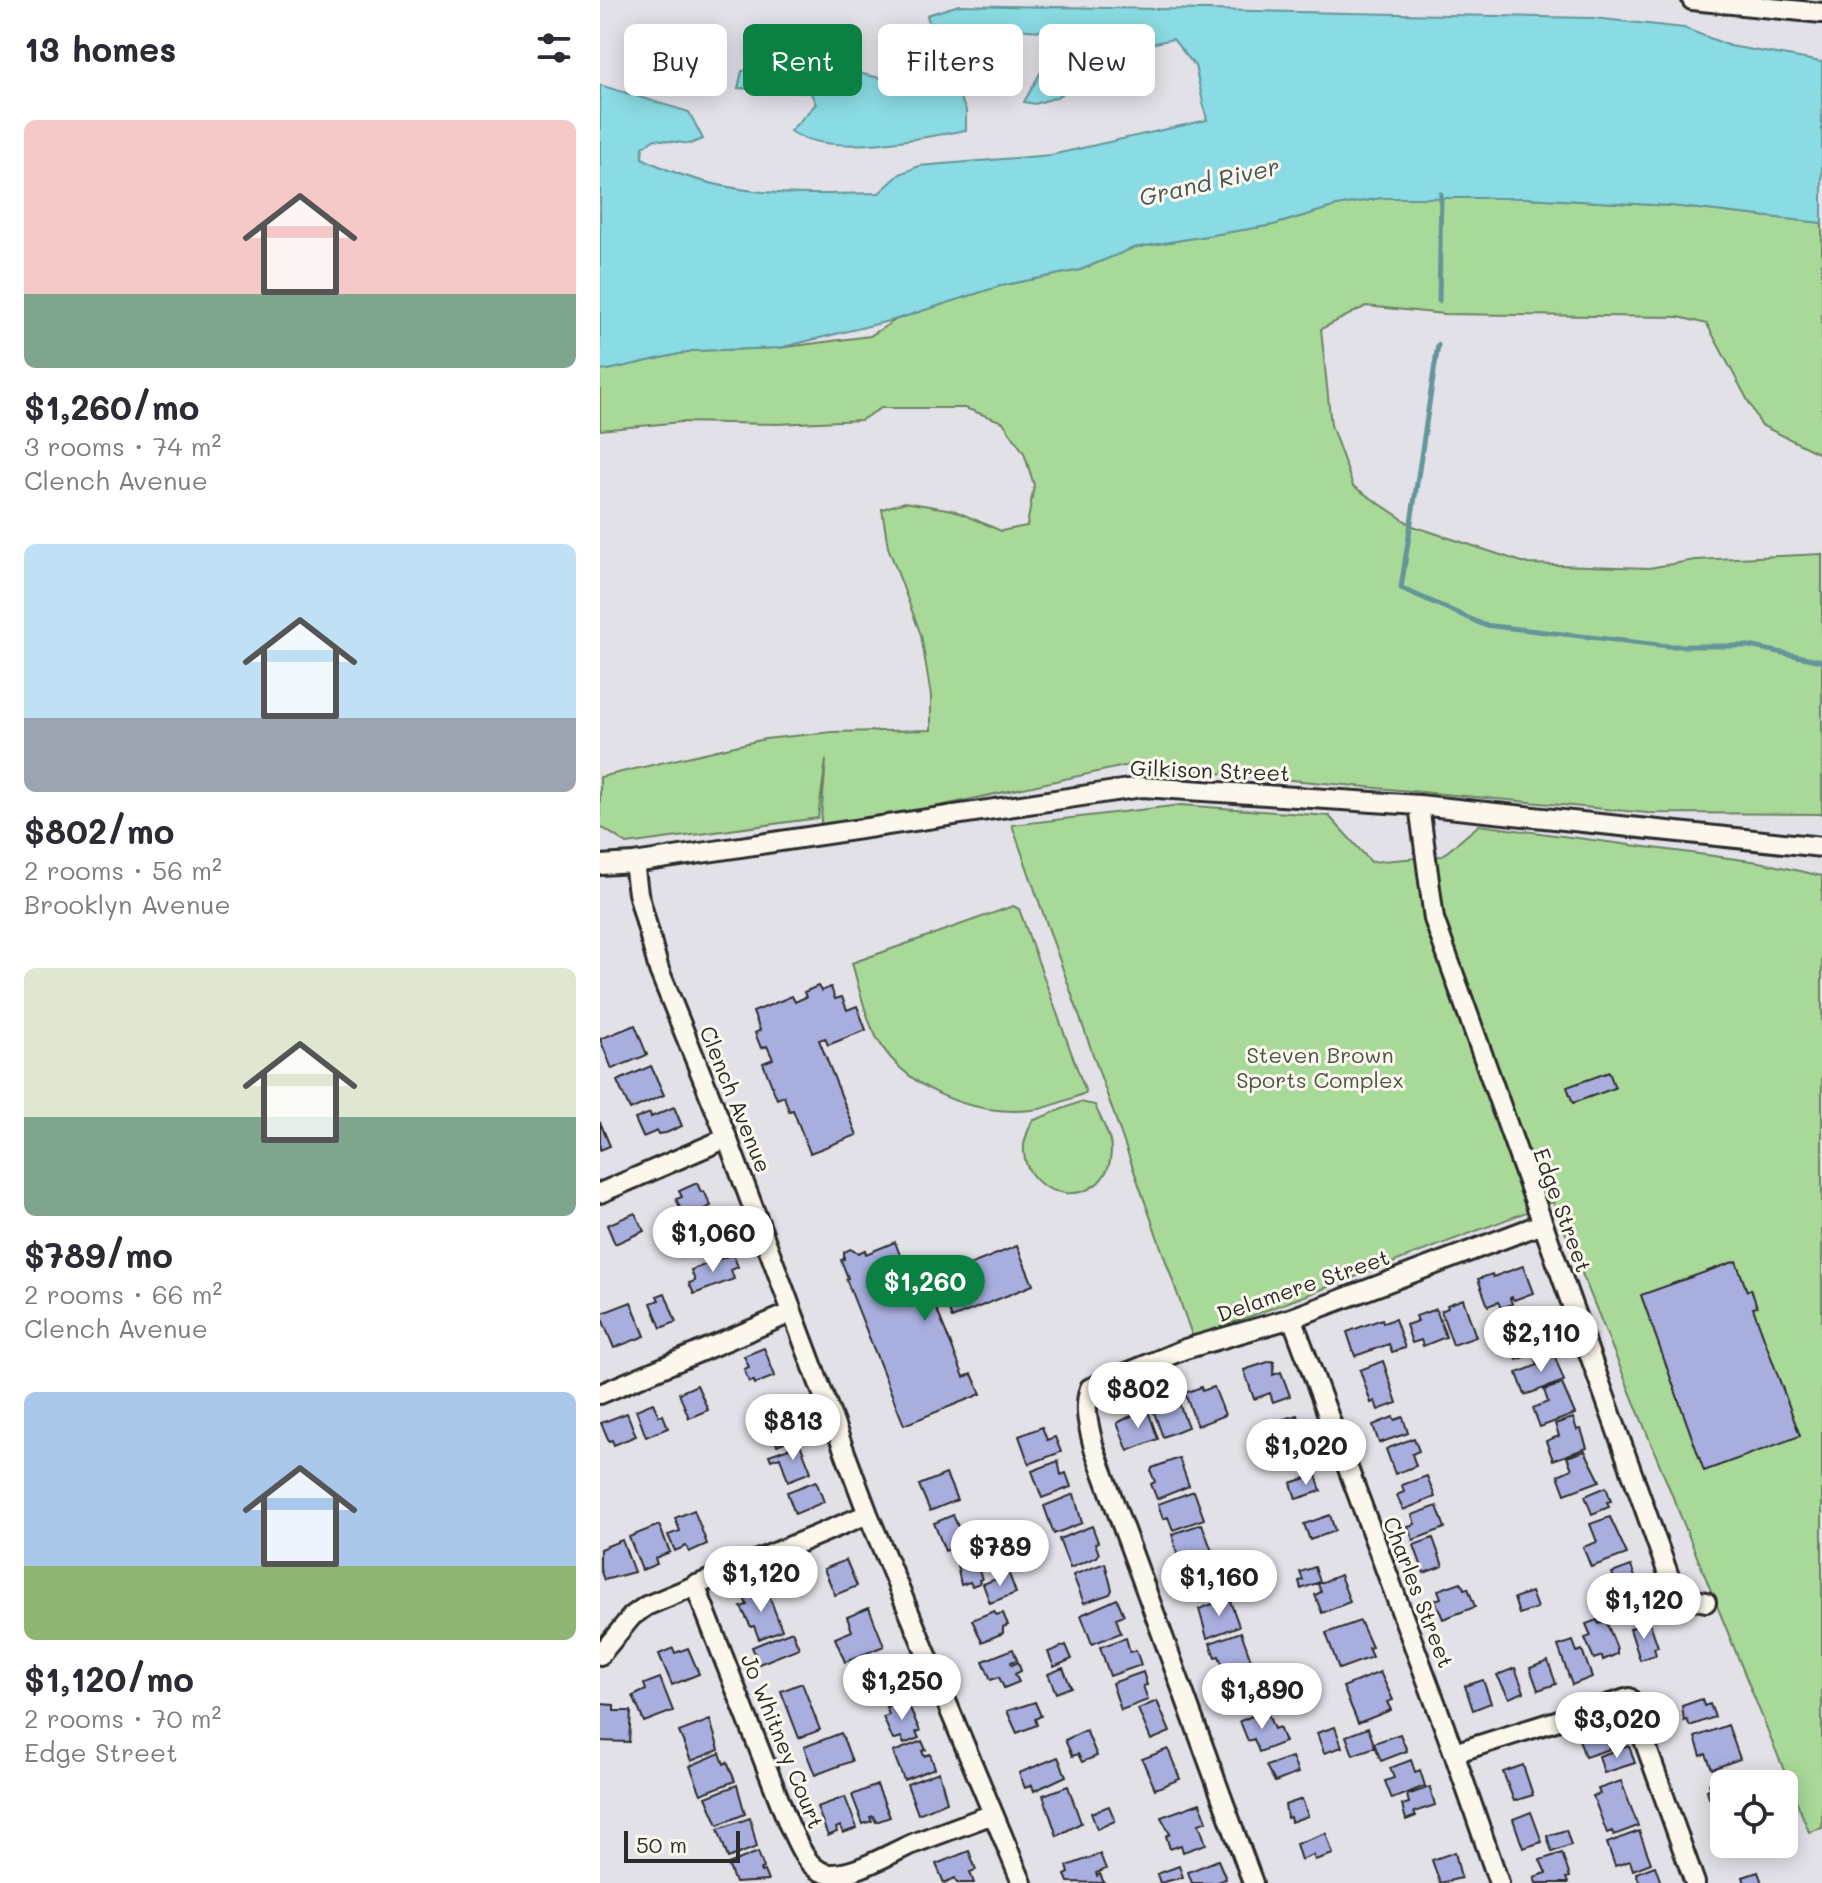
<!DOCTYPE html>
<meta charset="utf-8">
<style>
body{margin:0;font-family:Mali,sans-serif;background:#f2f2f3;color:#2b2b33;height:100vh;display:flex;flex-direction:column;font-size:30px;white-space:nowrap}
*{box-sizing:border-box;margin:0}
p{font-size:26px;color:#7c7c81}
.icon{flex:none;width:44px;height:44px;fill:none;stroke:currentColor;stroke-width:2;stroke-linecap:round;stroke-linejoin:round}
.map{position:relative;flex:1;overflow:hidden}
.panel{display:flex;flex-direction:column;background:#fff;width:600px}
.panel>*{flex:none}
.hud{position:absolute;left:24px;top:24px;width:760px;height:72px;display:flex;gap:16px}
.tools{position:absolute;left:1110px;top:1770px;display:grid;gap:16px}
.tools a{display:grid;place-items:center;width:88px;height:88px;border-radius:12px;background:#fff;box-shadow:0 4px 20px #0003;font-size:40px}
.scale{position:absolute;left:24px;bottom:20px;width:116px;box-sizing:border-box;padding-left:8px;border:4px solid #2b2b2b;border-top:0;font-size:22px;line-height:28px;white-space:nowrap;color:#2b2b2b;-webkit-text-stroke:6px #fbf7ec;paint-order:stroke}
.price{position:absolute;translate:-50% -68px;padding:0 18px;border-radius:28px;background:#fff;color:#222;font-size:26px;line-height:52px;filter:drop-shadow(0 2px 4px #0008)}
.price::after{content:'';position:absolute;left:50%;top:48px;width:24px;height:18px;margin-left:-12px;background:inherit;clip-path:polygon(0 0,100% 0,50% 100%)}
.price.on{background:#0b8043;color:#fff}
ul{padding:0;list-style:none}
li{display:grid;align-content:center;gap:16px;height:424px;padding:0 24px}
li span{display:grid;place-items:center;height:248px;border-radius:12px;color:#555}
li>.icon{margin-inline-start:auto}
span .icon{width:144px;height:144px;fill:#fffc;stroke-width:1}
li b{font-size:34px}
h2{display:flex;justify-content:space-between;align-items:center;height:96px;padding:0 24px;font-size:34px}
.tag{padding:0 28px;border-radius:12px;background:#fff;box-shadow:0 4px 20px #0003;font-size:28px;line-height:72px}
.tag.on{background:#0b8043;color:#fff}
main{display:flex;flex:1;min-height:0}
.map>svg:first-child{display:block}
</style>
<main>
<section class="panel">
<h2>13 homes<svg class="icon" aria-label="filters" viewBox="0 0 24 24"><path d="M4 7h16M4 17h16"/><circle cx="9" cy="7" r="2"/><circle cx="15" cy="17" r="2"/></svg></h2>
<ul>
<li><span style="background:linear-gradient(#f6c9c9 70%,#7fa58c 0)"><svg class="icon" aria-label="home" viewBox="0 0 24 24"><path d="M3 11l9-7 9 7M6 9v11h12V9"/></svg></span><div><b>$1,260/mo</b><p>3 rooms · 74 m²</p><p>Clench Avenue</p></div></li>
<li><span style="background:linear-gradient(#bfe0f5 70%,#9aa5b1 0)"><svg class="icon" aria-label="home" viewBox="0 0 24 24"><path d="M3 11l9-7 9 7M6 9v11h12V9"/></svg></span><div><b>$802/mo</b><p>2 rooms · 56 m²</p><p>Brooklyn Avenue</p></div></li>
<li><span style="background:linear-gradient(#dfe7d0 60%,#7fa58c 0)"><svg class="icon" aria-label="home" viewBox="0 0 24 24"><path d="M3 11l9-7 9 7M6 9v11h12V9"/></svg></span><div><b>$789/mo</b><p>2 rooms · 66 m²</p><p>Clench Avenue</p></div></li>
<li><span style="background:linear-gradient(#a9c7e8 70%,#8fb573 0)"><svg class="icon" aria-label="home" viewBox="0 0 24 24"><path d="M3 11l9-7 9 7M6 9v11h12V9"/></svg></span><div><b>$1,120/mo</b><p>2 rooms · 70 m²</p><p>Edge Street</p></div></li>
</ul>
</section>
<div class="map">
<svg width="1222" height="1883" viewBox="0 0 1222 1883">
<rect width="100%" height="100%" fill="#e2e1e8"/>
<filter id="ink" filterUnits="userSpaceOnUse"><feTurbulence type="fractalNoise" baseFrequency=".0125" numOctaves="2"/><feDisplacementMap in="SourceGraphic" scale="16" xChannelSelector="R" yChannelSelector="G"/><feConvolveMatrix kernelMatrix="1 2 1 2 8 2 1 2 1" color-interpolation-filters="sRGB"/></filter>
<g filter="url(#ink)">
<path fill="#a9d999" stroke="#6a8262" stroke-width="2" d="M781,198H926L1072,206L1222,223V455L1161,425L1107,324L1079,317L844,314L766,306L721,329L731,425L753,486L813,526L928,564L1049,568L1095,560L1222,554V814L1048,813L529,765L220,832L226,760L218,818L27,844L0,826V777L165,739L232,732L331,730V696L321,635L288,547L282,509L305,502L353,510L401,531L427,526L434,485L424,453L403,422L365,408H281L261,420L177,424L81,422L0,430V369L8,370L92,351L179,348L270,336L297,319L400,286L480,270L533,248L673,225L736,206Z
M581,805L729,816L771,862L842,856L879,825L1159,862L1222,876V1828L1209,1832L953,1202L593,1338L412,825Z
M413,906L419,909L486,1093C471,1098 454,1106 439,1109C376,1119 298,1089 272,1028C263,1007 258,984 252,963Z
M480,1102L495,1105C500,1118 512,1138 511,1151C509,1213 420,1203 424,1145C425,1137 429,1129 432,1121Z"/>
<path fill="#8adbe3" stroke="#649599" stroke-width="2" d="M359,5L994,18L1084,28L1130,46L1222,62V223L1072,206L926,198H781L736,206L673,225L533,248L480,270L400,286L297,319L179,348L92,351L8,370L0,369V85L89,112L103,139L90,144L55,139L43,147L42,158C120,198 194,195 279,193L300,174L319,166L451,155L607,120L595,66L573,39L523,50L508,67L457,97L435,104L424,102L442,70L482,34L329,23L327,15Z
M173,65L236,68L359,96L366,110V130C320,138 229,158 190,131L216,104L211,93L138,88L142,71Z"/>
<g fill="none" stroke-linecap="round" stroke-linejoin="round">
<path stroke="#649599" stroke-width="5" d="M839,301L841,194
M838,345L801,588L884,625L1068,646H1149L1222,661"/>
</g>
<path fill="#a8afdf" stroke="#2b2b2b" stroke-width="2" d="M218,986L221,991L231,987L235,999L242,997L247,1010L257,1006L266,1030L228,1045L225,1038L219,1040L257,1135L210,1153L193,1110L189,1111L184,1096L177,1099L163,1063L173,1059L167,1046L161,1048L155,1033L160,1030L153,1012L192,996L195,1002L206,997L204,992Z
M35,1025L47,1055L12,1069L0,1039Z
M51,1066L64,1095L30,1110L17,1081Z
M1009,1072L1015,1088L973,1103L967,1087Z
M74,1107L82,1126L66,1133L58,1134L57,1131L43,1137L35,1119L50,1113L51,1117Z
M0,1122L10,1146L0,1150Z
M97,1183L101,1192L104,1191L111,1206L90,1215L88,1211L82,1213L76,1199L82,1197L79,1191Z
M35,1213L44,1231L15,1244L7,1225Z
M119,1225L127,1245L110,1252L107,1243L96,1247L98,1251L82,1257L77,1242Z
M295,1242L306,1271L275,1283L280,1296L289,1292L288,1289L331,1272L334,1279L417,1246L433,1285L352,1318L345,1301L335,1305L364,1377L372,1374L381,1394L304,1425L246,1279L248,1278L241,1260L244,1259V1252L250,1249L258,1253L265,1250L266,1254Z
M133,1254L138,1267L131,1270L134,1279L94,1294L89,1283L95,1281L91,1270Z
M1136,1261L1147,1291L1151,1289L1157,1307L1153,1308L1200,1436L1104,1471L1041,1295Z
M923,1266L933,1293L914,1300L912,1297L910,1298L912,1304L901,1308L898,1302L888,1306L878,1279L892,1274L893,1277Z
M65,1293L76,1322L61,1328L51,1303L59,1300L57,1296Z
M863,1299L876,1337L853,1345L841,1311L848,1308L847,1305Z
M31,1302L45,1336L14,1348L0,1314Z
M836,1309L846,1337L823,1346L821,1340L812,1343L806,1325L818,1321L816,1316Z
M938,1317L941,1328L945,1327L952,1347L917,1360L910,1340L924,1335L920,1323Z
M782,1319L783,1323L795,1319L805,1348L792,1352L789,1344L755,1356L747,1332Z
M164,1348L175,1376L155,1384L154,1381L149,1382L144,1369L149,1367L144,1356Z
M952,1349L964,1381L925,1395L917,1373L938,1365L935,1356Z
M671,1361L674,1362L673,1375L681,1372L690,1396L673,1402L670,1393L654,1399L644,1370Z
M783,1361L797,1403L778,1410L775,1401L771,1403L760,1370Z
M962,1384L975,1414L940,1427L933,1408L948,1402L944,1390Z
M97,1385L108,1410L89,1418L79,1393Z
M601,1387L602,1391L614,1387L625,1415L597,1426L585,1393Z
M570,1400L572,1403L578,1401L588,1427L563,1437L552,1407Z
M53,1403L59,1416L63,1415L68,1428L46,1437L36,1410Z
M187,1404L200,1436L177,1445L163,1413Z
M547,1408L558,1439L528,1451L517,1423Z
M27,1413L36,1436L14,1445L12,1440L9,1441L1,1423Z
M697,1415L703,1434L677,1443L671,1423Z
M793,1417L795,1420L803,1417L808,1433L779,1443L773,1425Z
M973,1418L977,1430L981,1429L987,1448L953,1460L946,1441L959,1436L955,1424Z
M442,1427L447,1440L455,1437L461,1452L429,1464L419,1436Z
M814,1438L819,1451L812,1454L816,1466L795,1474L786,1449Z
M200,1444L211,1472L188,1481L180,1457L171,1460L169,1455Z
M685,1447L690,1460L671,1467L667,1454Z
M985,1451L1000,1481L965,1494L958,1475L972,1469L967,1457Z
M579,1458L589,1486L557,1499L551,1484L555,1482L551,1472L552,1468Z
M458,1461L461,1475L466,1473L471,1487L442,1498L432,1471Z
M346,1474L357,1500L330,1511L319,1485Z
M716,1475L721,1491L696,1499L691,1483Z
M827,1476L835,1497L803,1510L797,1495L804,1492L802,1485Z
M216,1481L224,1502L195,1514L187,1492Z
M1006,1487L1011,1501L1007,1502L1009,1507L992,1514L985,1496Z
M594,1491L604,1519L573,1530L568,1517L563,1519L558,1504Z
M474,1494L482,1523L454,1534L444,1506Z
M837,1506L845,1528L813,1540L808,1526L815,1524L812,1515Z
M94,1510L107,1544L89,1552L86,1546L75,1551L68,1535L80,1531L75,1518Z
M353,1515L365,1543L345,1551L334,1523Z
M730,1515L735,1531L710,1540L704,1524Z
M1010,1517L1027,1554L991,1567L983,1547L997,1542L990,1524Z
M602,1524L613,1554L580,1566L572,1534Z
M59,1525L70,1552L55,1558L57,1564L42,1570L29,1537Z
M492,1526L498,1542L495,1543L499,1554L497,1557L470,1568L459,1539Z
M833,1538L843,1566L824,1573L814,1545Z
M22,1540L34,1572L4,1580L0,1569V1549Z
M374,1558L382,1579L379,1580L380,1583L372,1586L370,1582L361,1585L357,1565Z
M246,1560L257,1586L235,1595L224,1569Z
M505,1563L512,1590L510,1594L484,1603L473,1575Z
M616,1564L627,1592L600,1602L595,1589L590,1591L584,1576Z
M1031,1566L1043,1599L1024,1606L1012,1573Z
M715,1567L720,1582L701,1589L699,1581L703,1580L700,1572Z
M409,1574L416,1593L390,1603L383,1584Z
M740,1575L750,1602L722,1613L715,1595L721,1592L718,1584Z
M861,1582L864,1589L868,1588L875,1607L843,1619L835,1600L841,1598L838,1590Z
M166,1588L182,1630L159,1639L154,1626L151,1627L141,1607L147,1605L143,1596Z
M931,1592L937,1608L919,1614L914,1598Z
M629,1598L639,1626L607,1638L599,1609Z
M517,1599L524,1615L516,1618L521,1633L492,1644L481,1615Z
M269,1608L284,1646L245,1662L235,1638L252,1631L247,1617Z
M394,1611L396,1615L403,1613L408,1625L403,1627V1633L382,1642L372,1620Z
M997,1620L999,1624L1006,1621L1017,1649V1654L1003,1660L1002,1656L994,1659L985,1638L991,1636L986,1624Z
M760,1621L772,1647L768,1648L772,1657L739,1669L726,1633Z
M1041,1623L1042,1625L1050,1623L1058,1647L1054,1648L1056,1655L1040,1660L1030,1629Z
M192,1631L199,1648L159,1664L152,1647Z
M641,1632L651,1660L624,1670L619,1656L615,1657L610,1643Z
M526,1638L530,1652L536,1650L541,1665L510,1676L500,1647Z
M973,1641L977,1652L982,1650L992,1677L972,1685L958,1646Z
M466,1645L472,1659L454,1667L448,1652Z
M73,1648L75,1653L88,1648L99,1674L72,1685L59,1654Z
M413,1649L417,1660L411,1662L412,1665L418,1662L421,1671L415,1674L419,1682L404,1688L399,1677L391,1680L383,1661Z
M948,1661L956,1684L938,1690L930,1668Z
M656,1663L667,1693L658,1697L661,1706L647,1711L632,1672Z
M288,1666L291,1672L294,1670L301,1685L269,1698L263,1685L270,1682L267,1675Z
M463,1668L471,1687L456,1693L448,1674Z
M915,1668L924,1692L909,1698L897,1675Z
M543,1672L547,1685L543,1686L548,1700L521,1710L512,1683Z
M780,1672L793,1700L787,1702L791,1710L758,1723L743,1687Z
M60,1678L73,1711L44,1722L33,1696L46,1690L44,1684Z
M883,1680L891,1703L873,1710L865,1686Z
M202,1683L220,1730L199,1738L181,1691Z
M306,1699L320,1731L316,1732L319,1738L304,1744L301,1737L293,1740L283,1717L289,1715L286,1707Z
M1102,1699L1104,1706L1110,1704L1115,1717L1090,1726L1087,1720L1084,1721L1082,1706Z
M557,1701L570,1732L551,1740L538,1709Z
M435,1702L441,1716L435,1719L437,1725L417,1733L407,1711Z
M0,1704L14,1705V1711H31L29,1742L0,1741Z
M666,1710L674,1729L679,1727L685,1742L659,1752L654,1739L648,1741L640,1721Z
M110,1720L119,1750L91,1761L79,1732Z
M1128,1725L1140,1759L1112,1769L1106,1754L1101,1756L1095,1737Z
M735,1727L742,1747L724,1753L717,1733Z
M768,1728L775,1747L753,1755L746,1736Z
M1010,1728L1016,1747L985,1757L979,1739Z
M486,1730L497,1756L482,1762L478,1754L472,1756L465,1740Z
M241,1733L252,1761L215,1775L204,1747Z
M800,1734L807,1751L781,1761L774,1743Z
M322,1741L326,1750L322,1751L324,1756L330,1754L335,1768L304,1780L293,1752Z
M1029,1746L1035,1763L1004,1773L999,1756Z
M568,1749L580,1779L555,1789L542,1759Z
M120,1753L124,1764L127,1762L135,1781L101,1794L90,1766Z
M458,1757L466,1776L434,1791L432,1785L425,1788L419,1773Z
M692,1757L698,1773L675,1782L666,1766Z
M811,1760L815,1772L820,1770L825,1786L792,1799L785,1781L794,1778L790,1768Z
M923,1765L933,1795L914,1801L903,1772Z
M339,1772L347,1802L318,1814L307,1784Z
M1129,1777L1132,1784H1124V1798L1115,1801L1114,1796L1109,1798L1107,1790L1111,1788L1109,1784Z
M1021,1781L1038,1826L1014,1835L1012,1831L1007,1833L993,1796L1000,1794L998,1789Z
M137,1785L145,1814L118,1825L106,1797Z
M277,1785L290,1817L276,1822L273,1816L270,1817L272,1821L263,1824L252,1795Z
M468,1786L481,1823L457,1836L443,1795Z
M830,1787L835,1805L814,1812L816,1816L806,1820L802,1805L809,1803L807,1795Z
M245,1797L257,1828L243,1833L240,1826L236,1828L237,1832L228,1836L217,1807Z
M702,1799L708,1816L691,1822L690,1817L687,1818L685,1805Z
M600,1803L607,1821L599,1824L606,1844L583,1852L581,1845L570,1849L566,1836L570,1834L561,1817Z
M509,1806L515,1821L497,1829L491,1813Z
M931,1812L942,1842L923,1848L913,1819Z
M150,1818L157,1847L128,1858L118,1829Z
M966,1830L971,1845L952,1852L947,1836Z
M1039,1831L1051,1863L1033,1870L1030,1861L1015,1866L1007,1843Z
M726,1833L733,1854L715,1860L713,1855L701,1860L696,1844Z
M1125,1844H1148L1150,1849L1128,1855Z
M369,1851L376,1870L370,1872L374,1883H357L355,1878L344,1883L336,1864Z
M158,1852L164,1868L160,1870L161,1872L164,1871L168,1881L135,1883L128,1864Z
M855,1852L861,1878L840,1883L832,1860Z
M962,1853L970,1877L966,1878L968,1883H936L934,1877L946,1873L940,1860Z
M500,1854L506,1869L496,1873L497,1876L500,1874L504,1883L468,1882L465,1875L469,1873L467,1866Z
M618,1860L626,1879L615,1883H592L588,1872Z
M579,1866L583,1877L560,1883L557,1874Z
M1055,1866L1061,1883H1040L1036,1873Z
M1158,1872L1162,1883H1145L1143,1877Z"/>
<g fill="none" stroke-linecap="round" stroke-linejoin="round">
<defs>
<path id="minor" d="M1092,0L1222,13
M819,805L834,919L1076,1596L1106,1602
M34,863L38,893L59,970L127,1138L268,1514L422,1883
M0,865L34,863L542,787L819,805L1222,847
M0,1193L127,1138
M692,1318L854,1753L899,1883
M0,1394L191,1313
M95,1585L189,1825C197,1841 206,1868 225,1873C250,1879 290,1853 312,1844C339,1834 366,1824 393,1814
M0,1655L32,1616L46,1606L268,1514
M854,1753L1029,1698L1095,1883
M653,1883L494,1448C489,1427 483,1409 490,1388L585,1349L692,1318L942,1224"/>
</defs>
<use href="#minor" stroke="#2b2b2b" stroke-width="24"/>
<use href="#minor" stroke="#fbf7ec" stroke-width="18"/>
</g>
</g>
<g text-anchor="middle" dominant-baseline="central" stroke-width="6" stroke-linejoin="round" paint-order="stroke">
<g font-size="22" fill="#2b2b2b" stroke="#fbf7ec">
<text transform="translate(610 770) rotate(2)">Gilkison Street</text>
<text transform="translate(136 1099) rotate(68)">Clench Avenue</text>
<text transform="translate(963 1210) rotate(70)">Edge Street</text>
<text transform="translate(703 1285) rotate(-19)">Delamere Street</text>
<text transform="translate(819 1592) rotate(69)">Charles Street</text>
<text transform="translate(183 1741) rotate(68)">Jo Whitney Court</text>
</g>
<g font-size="22" fill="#4a5646" stroke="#fbf7ec">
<text x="720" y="1054">Steven Brown<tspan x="720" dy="25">Sports Complex</tspan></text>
</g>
<g font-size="24" font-style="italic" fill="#435759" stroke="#fbf7ec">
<text transform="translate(609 181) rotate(-13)">Grand River</text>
</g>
</g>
</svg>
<div class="tools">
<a><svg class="icon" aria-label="locate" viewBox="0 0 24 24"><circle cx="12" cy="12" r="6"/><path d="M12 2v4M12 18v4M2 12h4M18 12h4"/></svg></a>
</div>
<div class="scale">50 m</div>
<b class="price" style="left:113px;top:1274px">$1,060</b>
<b class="price on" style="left:325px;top:1323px">$1,260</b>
<b class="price" style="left:941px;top:1374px">$2,110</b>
<b class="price" style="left:538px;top:1430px">$802</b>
<b class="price" style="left:193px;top:1462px">$813</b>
<b class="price" style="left:706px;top:1487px">$1,020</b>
<b class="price" style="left:400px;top:1588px">$789</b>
<b class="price" style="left:161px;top:1614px">$1,120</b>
<b class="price" style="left:619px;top:1618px">$1,160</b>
<b class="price" style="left:1044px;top:1641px">$1,120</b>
<b class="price" style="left:302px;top:1722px">$1,250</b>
<b class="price" style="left:662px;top:1731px">$1,890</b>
<b class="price" style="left:1017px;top:1760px">$3,020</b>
<div class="hud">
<a class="tag">Buy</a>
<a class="tag on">Rent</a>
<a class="tag">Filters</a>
<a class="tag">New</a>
</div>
</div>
</main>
